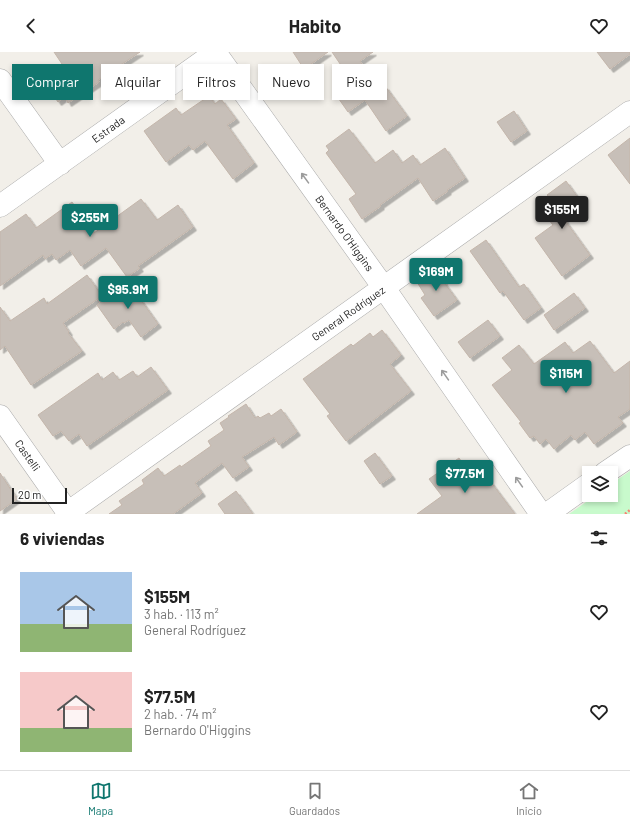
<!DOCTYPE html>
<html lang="es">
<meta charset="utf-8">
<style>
body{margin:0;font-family:Barlow,sans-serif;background:#f2f2f2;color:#222;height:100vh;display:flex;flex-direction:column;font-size:15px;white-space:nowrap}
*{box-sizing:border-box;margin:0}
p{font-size:13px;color:#767676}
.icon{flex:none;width:22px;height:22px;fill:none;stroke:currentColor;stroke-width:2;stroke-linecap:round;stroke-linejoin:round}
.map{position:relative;height:462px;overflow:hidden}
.side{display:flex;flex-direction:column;background:#fff;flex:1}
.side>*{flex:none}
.top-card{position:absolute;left:12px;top:12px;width:400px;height:36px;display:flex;gap:8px}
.controls{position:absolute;left:582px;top:414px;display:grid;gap:8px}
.controls a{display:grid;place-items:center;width:36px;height:36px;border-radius:0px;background:#fff;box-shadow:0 2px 6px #0003;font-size:20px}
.scale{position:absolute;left:12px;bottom:10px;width:55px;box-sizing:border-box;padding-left:4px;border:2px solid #222;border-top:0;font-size:11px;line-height:14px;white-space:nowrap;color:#222;-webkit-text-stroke:3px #fff;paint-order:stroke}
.price{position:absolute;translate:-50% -34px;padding:0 9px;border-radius:4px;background:#0f766e;color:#fff;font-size:13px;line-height:26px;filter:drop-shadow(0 1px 2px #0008)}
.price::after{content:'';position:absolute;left:50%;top:24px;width:12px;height:9px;margin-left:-6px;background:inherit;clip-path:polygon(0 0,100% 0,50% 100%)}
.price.selected{background:#222;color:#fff}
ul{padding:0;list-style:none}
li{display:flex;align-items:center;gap:12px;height:100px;padding:0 20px}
li span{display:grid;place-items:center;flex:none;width:112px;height:80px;border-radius:0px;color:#555}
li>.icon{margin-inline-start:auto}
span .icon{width:48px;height:48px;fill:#fffc;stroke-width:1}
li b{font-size:17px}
h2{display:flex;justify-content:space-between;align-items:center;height:48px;padding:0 20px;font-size:17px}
.chip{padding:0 14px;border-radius:0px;background:#fff;box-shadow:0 2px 6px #0003;font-size:14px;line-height:36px}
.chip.selected{background:#0f766e;color:#fff}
header{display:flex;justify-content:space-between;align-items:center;height:52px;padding:0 20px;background:#fff;font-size:18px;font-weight:700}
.tabs{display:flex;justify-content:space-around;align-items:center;height:56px;border-top:1px solid #e0e0e0;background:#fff;font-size:11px;color:#767676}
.tabs a{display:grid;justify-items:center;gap:2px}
.tabs .selected{color:#0f766e}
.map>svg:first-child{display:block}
</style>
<header><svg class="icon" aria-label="back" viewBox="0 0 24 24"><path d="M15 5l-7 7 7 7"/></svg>Habito<svg class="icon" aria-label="heart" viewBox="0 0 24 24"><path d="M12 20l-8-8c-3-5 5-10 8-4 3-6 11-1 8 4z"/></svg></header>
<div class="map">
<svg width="630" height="462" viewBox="0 0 630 462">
<defs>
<filter id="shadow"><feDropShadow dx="3.5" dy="3.5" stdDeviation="0" flood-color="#0004"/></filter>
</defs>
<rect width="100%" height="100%" fill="#f2efe9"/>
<path fill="#c8facc" d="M630,419V462H569L596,443H611V432Z"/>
<path fill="#c7bfb8" stroke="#c4b6ab" filter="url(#shadow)" d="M54,0H140L98,28L99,30L68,51L65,45L58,50L48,35L68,21Z
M293,0H328L304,17Z
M332,0H373L360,9L380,38L385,34L407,64L386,79L365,48L348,60L334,40L351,28Z
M597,0H630V2L610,17Z
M209,44L215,52L221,47L236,67L227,73L254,111L233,127L205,89L193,98L189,93L166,110L144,79L176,56L181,63Z
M514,59L527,79L511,90L497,70Z
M349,77L375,111L393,98L402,111L413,103L420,113L445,96L465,126L447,138L448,139L433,149L418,126L380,153L381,154L362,167L349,147L356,142L326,101L329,98L326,94Z
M630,86V132L608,103Z
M566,129L584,154L564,167L590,203L562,224L535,186L553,173L545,163L550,160L542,150L549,145L547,143Z
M141,147L157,168L178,153L193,175L138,214L140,216L127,225L106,196L81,214L70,198L56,208L52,202L45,207L43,203L0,234V180L26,162L36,176L72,150L94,181Z
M486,188L519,235L524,232L541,256L524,268L503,239L500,241L470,199Z
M438,216L446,227L443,229L457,248L434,264L421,246L425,243L417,230Z
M87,223L102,244L63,271L69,280L68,281L82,299L31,333L5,294L0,298V255L10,269L44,246L47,252Z
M128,230L158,272L141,285L129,268L124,271L123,270L114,277L97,253Z
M574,241L585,256L554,278L544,263Z
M488,268L500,284L470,306L458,290Z
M382,278L401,303L390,312L411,339L346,389L327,364L330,362L303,327L351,292L353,294L370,281L373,285Z
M590,289L614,321L630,309V357L618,365L623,371L594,392L585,380L575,388L571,383L554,397L546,387L540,392L534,384L530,386L519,371L521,370L492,333L512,318L502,306L519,293L534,312L565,290L573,301Z
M151,315L168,338L87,394L79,382L69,389L61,379L53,384L38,363L98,321L102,328L113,320L119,328L133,319L137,325Z
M246,352L255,366L258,364L260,366L269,361L271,364L281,357L297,380L279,393L274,385L242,405L249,415L233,426L222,411L195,431L202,441L173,462H109L122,453L119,449L144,432L142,428L158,416L164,424L180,413L181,415L211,394L208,389L224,378L220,371L229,365L228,364Z
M375,401L392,424L380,432L364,409Z
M459,406L474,428L484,421L515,462H417L442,444L429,427Z
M0,421L17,447L0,459Z
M236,439L253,462H225L218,452Z"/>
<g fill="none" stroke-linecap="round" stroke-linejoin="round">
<defs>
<path id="minor" d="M215,0L384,236L541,462
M0,28L60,112
M0,154L216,0
M0,364L69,462
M605,421L630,404
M66,462L630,60
M547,462L589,432"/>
</defs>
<use href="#minor" stroke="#a9a9a9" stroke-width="23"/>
<path stroke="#fa8072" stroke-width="2.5" stroke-dasharray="2 2" stroke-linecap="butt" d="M625,462L630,458"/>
<use href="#minor" stroke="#fff" stroke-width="22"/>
</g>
<defs><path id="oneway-shaft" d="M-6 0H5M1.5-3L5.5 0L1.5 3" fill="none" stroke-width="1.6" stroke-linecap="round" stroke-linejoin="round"/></defs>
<g stroke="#9c9c9c">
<use href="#oneway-shaft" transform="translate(305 126) rotate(-126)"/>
<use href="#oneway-shaft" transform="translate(445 323) rotate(-125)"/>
<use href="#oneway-shaft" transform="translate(519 430) rotate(-125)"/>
</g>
<g text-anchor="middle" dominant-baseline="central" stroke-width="3" stroke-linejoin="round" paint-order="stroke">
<g font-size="11" fill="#222" stroke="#fff">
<text transform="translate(108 77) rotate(-36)">Estrada</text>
<text transform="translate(345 181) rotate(54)">Bernardo O'Higgins</text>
<text transform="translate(348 261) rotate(-35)">General Rodríguez</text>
<text transform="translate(28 403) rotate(55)">Castelli</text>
</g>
</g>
</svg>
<div class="controls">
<a><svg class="icon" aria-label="layers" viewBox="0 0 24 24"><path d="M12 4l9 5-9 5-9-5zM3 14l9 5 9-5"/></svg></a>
</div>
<div class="scale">20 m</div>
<b class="price selected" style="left:562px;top:178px">$155M</b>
<b class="price" style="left:90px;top:186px">$255M</b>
<b class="price" style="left:436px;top:240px">$169M</b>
<b class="price" style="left:128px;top:258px">$95.9M</b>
<b class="price" style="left:566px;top:342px">$115M</b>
<b class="price" style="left:465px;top:442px">$77.5M</b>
<div class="top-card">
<a class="chip selected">Comprar</a>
<a class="chip">Alquilar</a>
<a class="chip">Filtros</a>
<a class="chip">Nuevo</a>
<a class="chip">Piso</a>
</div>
</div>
<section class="side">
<h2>6 viviendas<svg class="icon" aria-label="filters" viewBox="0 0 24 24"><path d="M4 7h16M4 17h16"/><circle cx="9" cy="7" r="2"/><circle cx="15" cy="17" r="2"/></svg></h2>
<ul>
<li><span style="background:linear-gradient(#a9c7e8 65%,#8fb573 0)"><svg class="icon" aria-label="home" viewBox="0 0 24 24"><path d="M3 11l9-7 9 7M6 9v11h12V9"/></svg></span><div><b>$155M</b><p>3 hab. · 113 m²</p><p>General Rodríguez</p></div><svg class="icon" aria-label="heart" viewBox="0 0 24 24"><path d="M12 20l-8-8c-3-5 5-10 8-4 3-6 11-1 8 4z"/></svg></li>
<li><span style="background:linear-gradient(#f6c9c9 70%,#8fb573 0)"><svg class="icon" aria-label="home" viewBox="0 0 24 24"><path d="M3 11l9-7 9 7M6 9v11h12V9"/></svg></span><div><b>$77.5M</b><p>2 hab. · 74 m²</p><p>Bernardo O'Higgins</p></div><svg class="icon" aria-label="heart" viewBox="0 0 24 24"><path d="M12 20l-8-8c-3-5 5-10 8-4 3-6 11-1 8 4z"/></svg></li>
</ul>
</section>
<nav class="tabs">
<a class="selected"><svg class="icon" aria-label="map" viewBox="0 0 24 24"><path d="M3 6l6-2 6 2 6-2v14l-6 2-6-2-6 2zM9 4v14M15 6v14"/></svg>Mapa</a>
<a><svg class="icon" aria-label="saved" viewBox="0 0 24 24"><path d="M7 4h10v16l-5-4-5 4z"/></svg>Guardados</a>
<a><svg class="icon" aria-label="home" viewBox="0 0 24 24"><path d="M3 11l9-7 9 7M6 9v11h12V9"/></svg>Inicio</a>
</nav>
